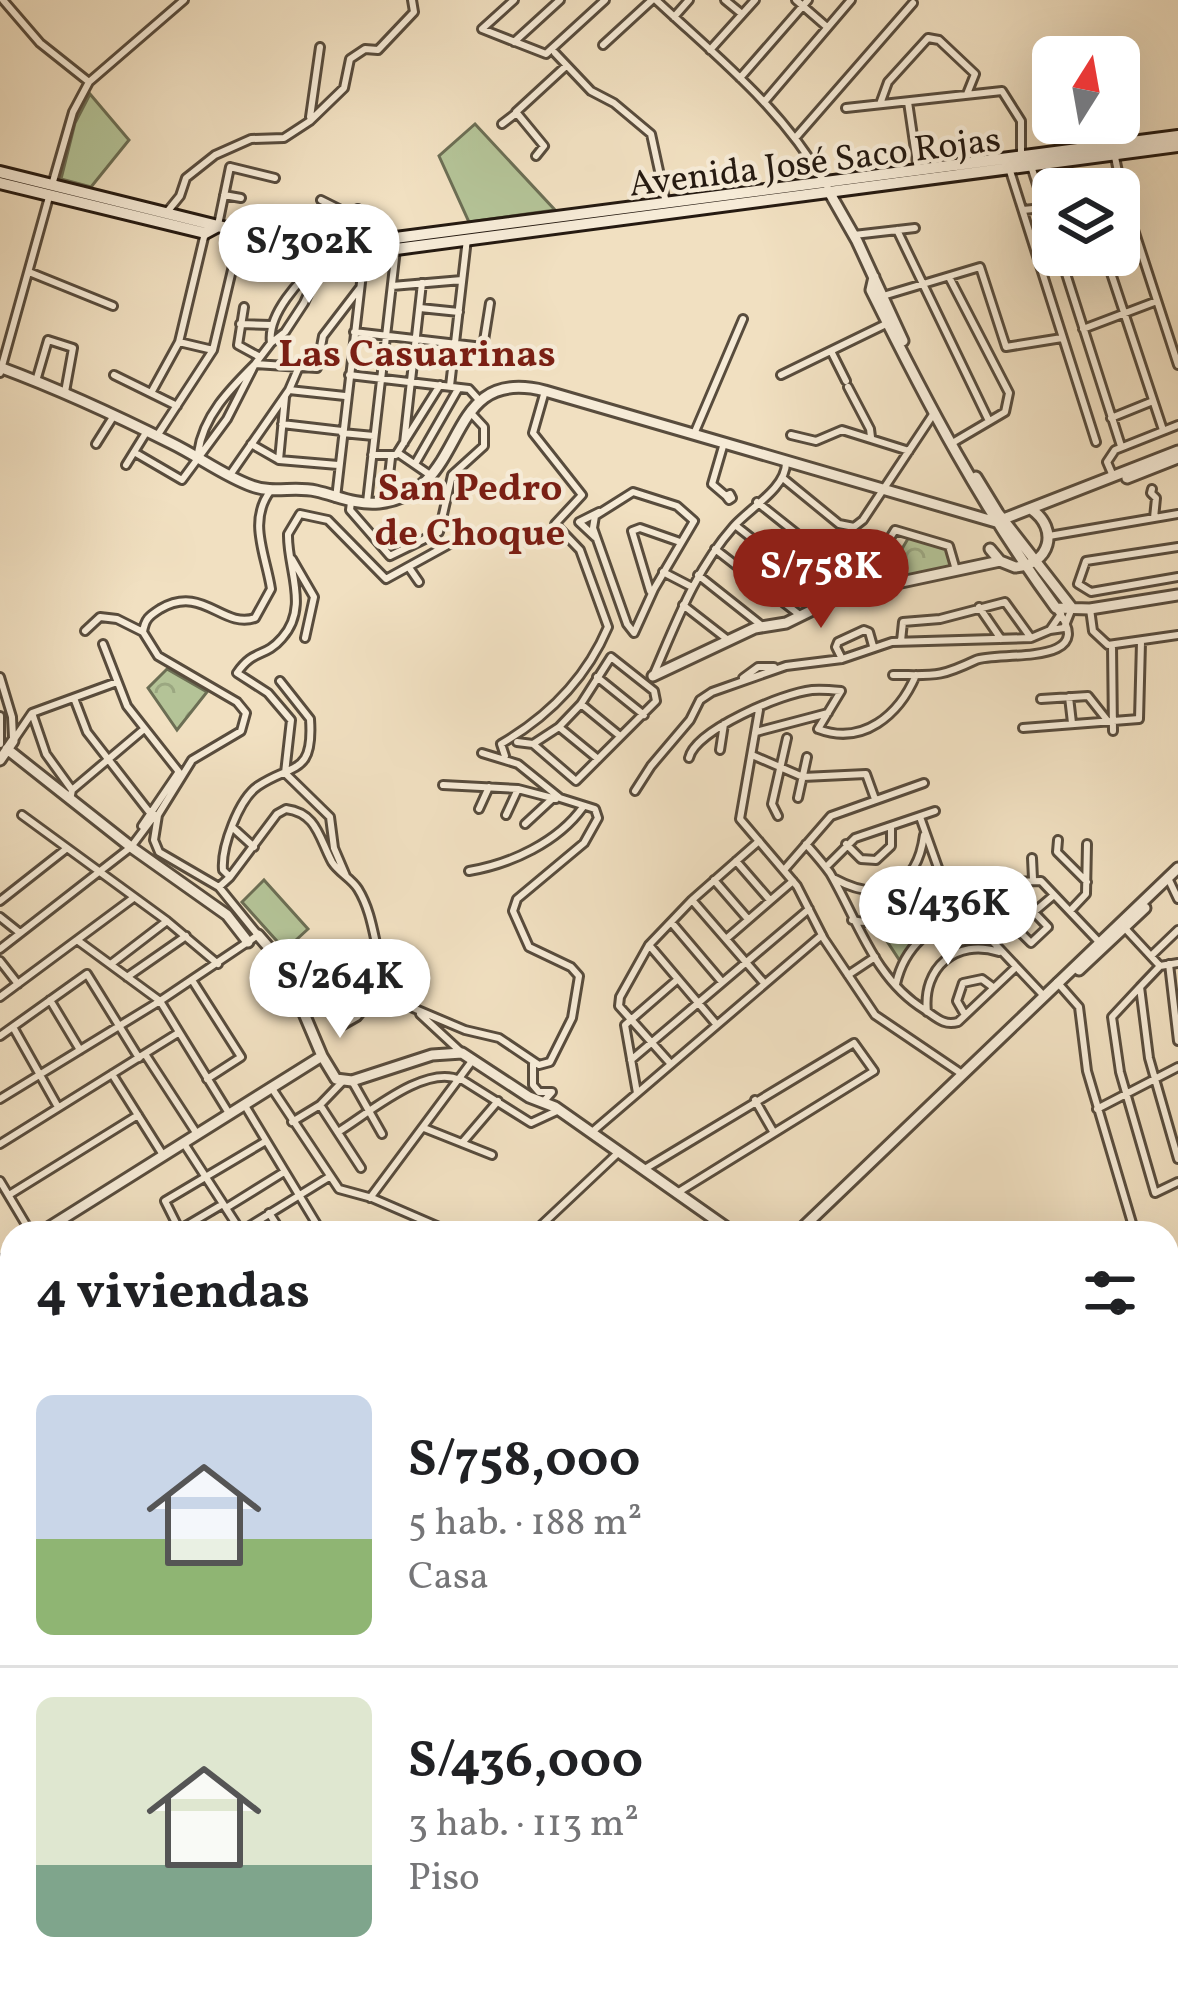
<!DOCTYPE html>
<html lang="es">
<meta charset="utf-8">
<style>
body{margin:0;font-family:Vollkorn,serif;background:#f6f6f6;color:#202124;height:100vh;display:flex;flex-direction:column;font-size:45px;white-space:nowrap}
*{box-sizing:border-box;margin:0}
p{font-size:39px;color:#757577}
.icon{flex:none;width:66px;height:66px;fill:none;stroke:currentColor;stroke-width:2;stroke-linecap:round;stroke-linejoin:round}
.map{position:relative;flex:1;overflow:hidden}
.panel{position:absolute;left:0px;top:1221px;width:1179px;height:771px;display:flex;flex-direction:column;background:#fff;border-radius:36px 36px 0 0;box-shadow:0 12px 48px #0002}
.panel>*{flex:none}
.needle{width:78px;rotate:11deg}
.controls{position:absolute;left:1032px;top:36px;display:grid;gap:24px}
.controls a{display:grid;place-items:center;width:108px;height:108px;border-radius:18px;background:#fff;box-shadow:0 12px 48px #0002;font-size:60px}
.price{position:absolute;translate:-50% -102px;padding:0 27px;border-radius:42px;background:#fff;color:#222;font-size:39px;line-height:78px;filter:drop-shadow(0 3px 6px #0008)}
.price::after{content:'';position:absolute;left:50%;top:72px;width:36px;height:27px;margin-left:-18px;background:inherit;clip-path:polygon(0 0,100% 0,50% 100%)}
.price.active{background:#8f2418;color:#fff}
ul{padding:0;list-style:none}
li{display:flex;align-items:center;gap:36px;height:300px;padding:0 36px}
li+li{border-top:3px solid #e0e0e0}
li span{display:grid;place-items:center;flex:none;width:336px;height:240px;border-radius:18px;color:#555}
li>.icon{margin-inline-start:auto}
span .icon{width:144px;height:144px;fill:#fffc;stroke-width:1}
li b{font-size:51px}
h2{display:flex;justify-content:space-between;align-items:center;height:144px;padding:0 36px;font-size:51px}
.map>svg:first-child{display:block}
</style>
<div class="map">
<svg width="1178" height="1991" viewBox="0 0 1178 1991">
<defs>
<pattern id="forest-crowns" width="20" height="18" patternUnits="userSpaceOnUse" patternTransform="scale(3)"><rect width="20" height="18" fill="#b4c397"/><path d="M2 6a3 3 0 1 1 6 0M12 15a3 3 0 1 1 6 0" fill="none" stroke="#9ba781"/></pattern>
</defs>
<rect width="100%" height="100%" fill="#f1e0c1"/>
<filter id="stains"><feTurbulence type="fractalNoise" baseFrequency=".00167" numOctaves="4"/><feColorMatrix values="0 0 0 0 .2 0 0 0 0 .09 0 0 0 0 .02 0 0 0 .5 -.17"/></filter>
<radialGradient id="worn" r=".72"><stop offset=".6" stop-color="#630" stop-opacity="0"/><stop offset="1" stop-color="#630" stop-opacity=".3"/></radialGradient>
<path fill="#b4c397" stroke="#6c6e54" stroke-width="3" d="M90,94L129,140L91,187L61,179L75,123Z
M475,124L555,210L469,222L439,156Z
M264,880L308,929L285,950L242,902Z"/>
<path fill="url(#forest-crowns)" stroke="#6c6e54" stroke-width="3" d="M909,537L947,548L952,566L891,584L890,569Z
M167,669L207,692L177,730L148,688Z
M932,901L944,919L919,934L900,961L877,926L907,918Z"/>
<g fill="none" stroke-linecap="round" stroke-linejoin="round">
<defs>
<path id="minor" d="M3,0L40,43L89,82
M514,0L482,29L546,54L605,0
M656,0C717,57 782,108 824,182
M725,0L742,14
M796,0L827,27
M674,17L689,0
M514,42L560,0
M603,45L652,0
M710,50L755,0
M555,53L591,91L614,103L651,134L666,203
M740,78L808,0
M765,101L851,0
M908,102L918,170
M880,104L888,82L928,38L939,40L975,74L967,94
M846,108L1002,91L1021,121V156
M310,117L320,47
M502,124L515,114
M797,136L913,3
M536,156L544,146L516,112L566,66
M1115,157L1123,196L1178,365
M1031,166L1053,234
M1010,171L1096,442
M52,185L73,112L89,82L184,0
M224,195L241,198
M321,200L353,216
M1023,210L1053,207
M167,212L180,196L186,178L215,155L251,139L284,138L310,121L344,88L350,59L365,49L378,50L414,12L412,0
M218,225L230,167L275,178
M897,230L989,421
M854,235L915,228
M1119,248L1138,242
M1060,255L1121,446
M1105,255L1163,430
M1063,265L1094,255
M29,272L113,306
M949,277L1009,393L1005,412L954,442
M392,286L462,280
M883,296L980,267L1006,347L1062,338
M244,307L238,345L260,357
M420,308L459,312
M240,324L271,325
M1083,329L1157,301
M354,332L483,347L490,303
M179,342L213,350
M271,343C267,315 299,279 321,263
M831,351L846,381
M0,373L49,197
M114,375L177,406
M349,375L469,389L479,400
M781,375L888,323
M36,381L48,340L73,348L65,392
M450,386L467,239
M848,387L870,429L871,437
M289,390L345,396
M151,393L179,342L205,233
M1111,418L1153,401
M282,424L342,431
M342,433L374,436
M694,434L743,319
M791,435L816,441L842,430L909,451
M157,436L213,350L241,232
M404,443L422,283
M724,443L712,484L726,496
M96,444L113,417
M251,444L279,460L338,465
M134,452L182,480L227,419L255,364L271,343L285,332L304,303L323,261L358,209
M198,453C203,416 230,389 255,364L317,368L323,336L359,289
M398,453L430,475
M372,455H396L440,385
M279,460L285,397
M415,464L458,389
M126,465L147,431
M230,475L289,390L298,369
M1113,476L1107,462L1115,450L1178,425
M784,479L839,524L854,527L863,520L934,413
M1152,489L1151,493L1156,498L1154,518
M633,492L677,506L694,521L654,589L634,633L627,624L593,528L595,516Z
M730,494L732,498L729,500L726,496Z
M336,498L365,248
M351,502L350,510L390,556L439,532L452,475L484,446V427L471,413
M367,502L396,249
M386,502L391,458
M757,502L841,569L845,594
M735,525L831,601
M1049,536L1178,514
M595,537L579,522L599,512
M1178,547L1086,561L1078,584L1091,592L1178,577
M715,549L801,616
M292,559L314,597L305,638
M410,569L419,582
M663,572L692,587
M698,575L761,625
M876,588L874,564L895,530L949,546L956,570
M650,591L632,531L640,528L680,542
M683,605L728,640
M979,607L1001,639
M1090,609L1093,631L1108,645L1178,635
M1050,630L1064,628L1072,608
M85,631L100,617L117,619L143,632
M143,632C145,619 149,616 160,609C203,584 222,629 255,618L271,589C266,555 247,521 271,490
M901,641L903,622L940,619L1005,602L1031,638
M103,644L127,706L179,772
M1112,645L1113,731
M611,657L654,691L656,701L576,781L533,744L559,727L581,704Z
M842,659L836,647L838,642L864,630L869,632L873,646
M893,675C935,675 938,678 976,660C997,651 1100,667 1058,611
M653,676C676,623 695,570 734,526C750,508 786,488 786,463
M0,677L12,717L13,738
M597,677L644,715
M743,678L758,667H774
M1069,697L1072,723
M74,698L87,732L150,813
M1041,699L1088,696L1107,720
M581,704L620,736
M759,710L740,819L797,886L824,939L875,1015L962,1074
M32,713L46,754L72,790L70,800
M0,716V744
M559,727L598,759
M1023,728L1139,719L1141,642
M756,732L828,713
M13,741L32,713L117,682
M517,742L533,744
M720,750L724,724
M752,755L803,777L866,774L875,799
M505,756L501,744C549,716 586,679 608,627L580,550L555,524L582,495L533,433L545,391
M689,758C695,730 783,693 812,690C821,689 831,690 841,691L818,729C863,746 899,715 916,675
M443,785L518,789L556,799
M72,790L143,730
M635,791L651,766L690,720L700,700L712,692L786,666L842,659L892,642L1031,638L1050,630L1061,614
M798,798L807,757
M479,809L489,787
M22,815L167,921L218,964
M506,815L518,789
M778,816L772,804L787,738
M920,817L947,893L1044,996
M525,824L552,799
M142,826L178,773
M232,827L254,847
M1058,840L1057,852L1087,882
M806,844C814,853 823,863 830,873C858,921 875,980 925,1010C937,1018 944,1026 958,1022L1016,967
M846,844L861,859L876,860L891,846V826
M1032,858L1033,879
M736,861L769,899
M826,867L855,838L935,811
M784,870L831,816L924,783
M469,871C511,864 558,842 583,807
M346,876L334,848L330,817L285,773L291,720L268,693L237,673C254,648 264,659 282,638C310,607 287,569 288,534L300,514L328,520L386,579L455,541
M230,877L223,870C221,847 239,799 258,786C292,763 314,776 310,719L280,681
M1168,878L1178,899
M835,879C881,904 917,887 924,835
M714,880L747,918
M219,887L230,877L277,814L286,809C317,813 319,838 332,862C339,873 351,878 358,889C382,928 370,978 409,1007
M692,900L764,983
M0,901L66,849
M957,906L1008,882L1041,881L1099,942
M1023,906L1029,907L1048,927L1031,943L1006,918L1008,912Z
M1070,911L1086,894L1087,844
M1034,912L1054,895
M0,917L20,933
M852,920C887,928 924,914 941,882
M671,922L722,982
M1122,925L1160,966
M726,939L793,881
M77,940L160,1001L230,1115
M649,945L717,1025
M0,949L131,847L155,815
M1151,956L1178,930
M0,961L18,984
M1178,963L1160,966L1140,987L1149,1058L1178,1159
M111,964L167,921
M1169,964L1178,1041
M848,975L875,957
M127,977L186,936
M289,979L307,971L343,1025L357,1017L385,984
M192,980L241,1057L207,1079
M1057,982L1079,1007L1087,1071L1132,1223
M896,984C904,948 931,922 968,918
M1140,987L1112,1017L1120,1072L1155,1193L1178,1182
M0,997L132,899
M50,1000L80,1050
M406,1005L465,1030L499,1038L539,1065L550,1062L572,1018L579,976L571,967L529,947L513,911L517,899L584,843L598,818L595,809L560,798L518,764L482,753
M927,1012C922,968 956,938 999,952
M420,1014L462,1053
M965,1015L957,1001L963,983L982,979L994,988
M13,1027L58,1107
M0,1036L87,974L139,1058
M145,1054L197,1134
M631,1060L809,909
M670,1063L619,1006L620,997L649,945L692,900L759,841
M533,1064V1085L539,1092H552L544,1101
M112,1074L163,1155
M461,1079L531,1123L559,1110
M352,1081L382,1134
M271,1087L339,1189L372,1198L453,1233
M637,1093L625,1025L678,979
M0,1099L160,1001L258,935L219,887L159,852L154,840L158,815L192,760L241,731L246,713L237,702L158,656L143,632
M755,1100L774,1133
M244,1104L322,1233
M320,1105L361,1168
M1097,1109L1178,1067
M292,1122L320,1105L343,1081
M424,1128L492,1155
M338,1132C369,1113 425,1064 460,1080
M592,1132L822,935
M183,1142L242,1233
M462,1143L498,1101
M0,1144L178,1033
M643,1170L854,1043L874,1071L677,1193
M0,1181L31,1233
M9,1195L138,1115
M370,1198L472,1061
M226,1208L284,1172
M269,1213L282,1233
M60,1221L65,1233
M179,1230L223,1204
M240,1232L329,1177
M181,1233L165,1201L266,1141
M533,1233L619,1152
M0,1286L12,1313
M0,1400L2,1377
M0,1478L12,1379
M1167,1488L1178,1483
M0,1535L12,1519
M0,1612L12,1598
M0,1623L12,1632
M0,1710L12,1719
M1167,1718L1178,1712
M0,1791L12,1799
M0,1816L12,1825
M0,1908L12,1917
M1167,1938L1172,1951
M0,1953L12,1961
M124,1980L127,1991
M370,1980L384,1991
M608,1980L617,1991
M658,1980L670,1991
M732,1980L737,1991
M1145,1980L1150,1991
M0,1981L14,1991
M17,1991L26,1980
M67,1991L76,1980
M557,1991L558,1980
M590,1991L591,1980
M748,1991L763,1980
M784,1991V1980
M931,1991L932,1980
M1078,1991L1103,1980
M1156,1991L1178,1982"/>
<path id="tertiary" d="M828,190L857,241L903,341
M874,277L871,290C926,401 982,508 1056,608L1090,609L1178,595
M2,368C61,390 115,415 171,443C198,456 224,476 252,486C273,494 294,486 316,491C338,496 355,505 379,503C473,492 439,364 545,391L996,522
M976,477L998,513L1072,608
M1127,478L1178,458
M1001,520L1178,451
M990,549L1000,561L1015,567C1050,565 1060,529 1031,509
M653,676L755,628L786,623L845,594L1000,561
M7,749L131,847L227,915L248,942
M0,760L13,741
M258,935L283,964L322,1056L336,1079L352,1081L432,1055L462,1053L529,1097L555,1107L734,1233
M1079,970L1145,908
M40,1233L322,1056
M797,1233L1178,868
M0,1262L12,1255
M0,1377L12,1378
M1167,1533L1178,1528
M0,1665L12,1648
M1167,1829L1178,1824
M0,1859L12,1868
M451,1991L461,1980
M869,1991L888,1980"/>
<path id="secondary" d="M0,172L218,226L285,241L334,246L1178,136
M0,183L205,233L218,226
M364,248L396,249L1178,146"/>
</defs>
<use href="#minor" stroke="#584c3d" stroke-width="12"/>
<use href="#tertiary" stroke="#584c3d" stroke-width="15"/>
<use href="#secondary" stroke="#251a11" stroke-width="16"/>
<use href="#minor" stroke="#f6ebd7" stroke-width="6"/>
<use href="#tertiary" stroke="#f6ebd7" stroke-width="9"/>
<use href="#secondary" stroke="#f6ebd7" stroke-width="10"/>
</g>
<g text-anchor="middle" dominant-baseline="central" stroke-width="9" stroke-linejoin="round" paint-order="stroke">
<g font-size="36" fill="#251a11" stroke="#f6ebd7">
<text transform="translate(815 164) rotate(-7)">Avenida José Saco Rojas</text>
</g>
<g font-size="39" font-weight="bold" fill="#7a1f14" stroke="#f6ebd7">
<text x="417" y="356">Las Casuarinas</text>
<text x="470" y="490">San Pedro<tspan x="470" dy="45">de Choque</tspan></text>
</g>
</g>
<rect width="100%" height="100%" filter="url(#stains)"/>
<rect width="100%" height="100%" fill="url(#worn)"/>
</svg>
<div class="controls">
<a><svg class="needle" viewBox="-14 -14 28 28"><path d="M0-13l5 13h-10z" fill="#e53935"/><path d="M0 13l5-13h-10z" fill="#757577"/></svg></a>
<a><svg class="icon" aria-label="layers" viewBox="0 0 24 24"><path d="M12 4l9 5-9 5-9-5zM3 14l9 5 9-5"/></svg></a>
</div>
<b class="price" style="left:309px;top:306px">S/302K</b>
<b class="price active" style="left:821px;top:631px">S/758K</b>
<b class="price" style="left:948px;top:968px">S/436K</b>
<b class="price" style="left:340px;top:1041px">S/264K</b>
<section class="panel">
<h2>4 viviendas<svg class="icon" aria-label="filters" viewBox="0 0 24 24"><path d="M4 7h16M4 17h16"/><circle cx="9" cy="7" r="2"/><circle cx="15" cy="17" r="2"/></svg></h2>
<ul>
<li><span style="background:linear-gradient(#c9d6e8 60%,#8fb573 0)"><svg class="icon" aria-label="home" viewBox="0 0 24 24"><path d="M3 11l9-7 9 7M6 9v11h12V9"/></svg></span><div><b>S/758,000</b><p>5 hab. · 188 m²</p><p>Casa</p></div></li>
<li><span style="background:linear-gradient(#dfe7d0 70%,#7fa58c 0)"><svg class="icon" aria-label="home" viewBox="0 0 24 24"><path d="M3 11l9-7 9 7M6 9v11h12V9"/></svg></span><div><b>S/436,000</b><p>3 hab. · 113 m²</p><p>Piso</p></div></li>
</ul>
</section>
</div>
